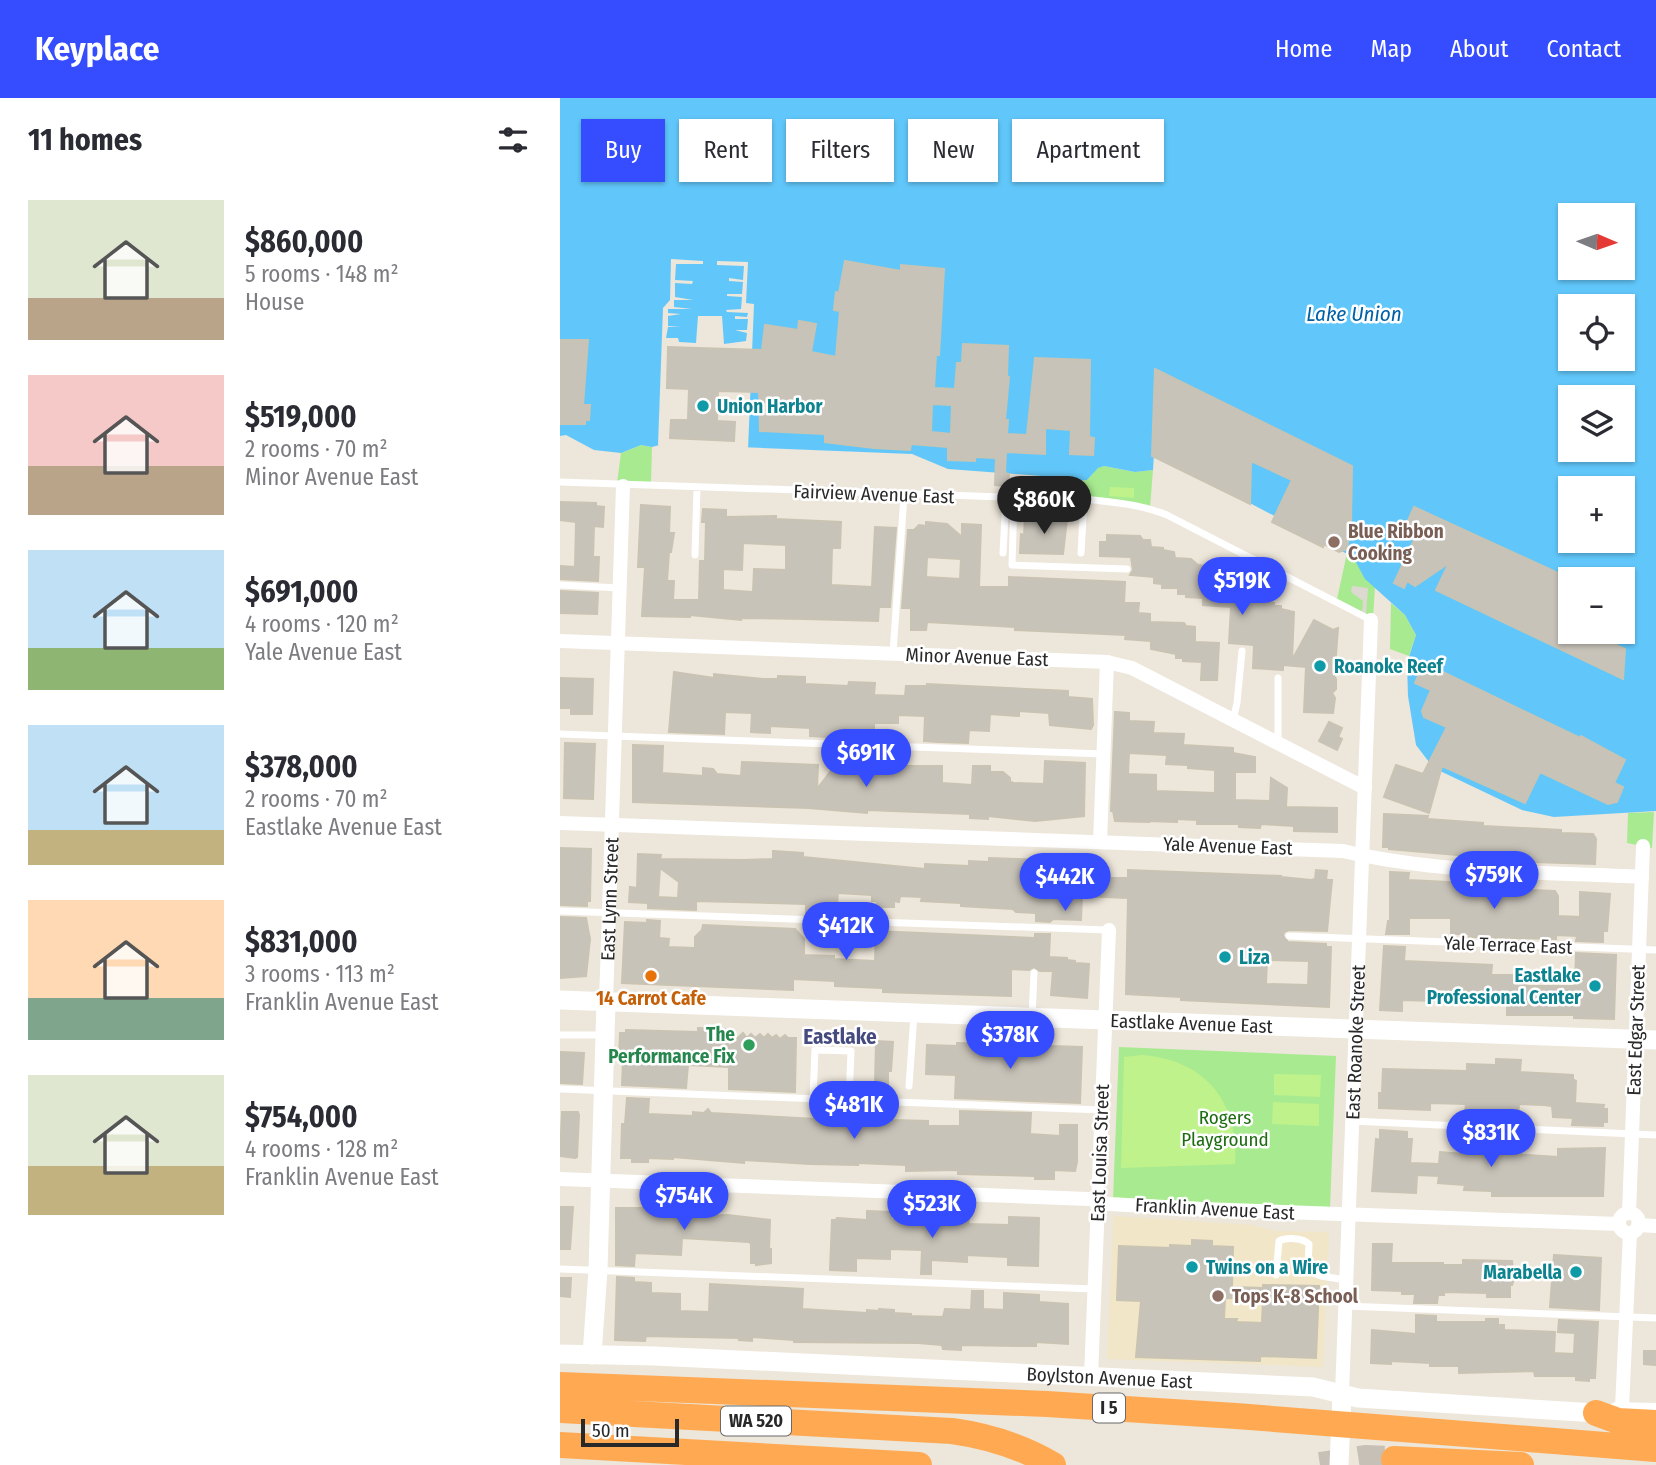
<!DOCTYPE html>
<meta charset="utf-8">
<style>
body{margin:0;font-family:"Fira Sans Condensed",sans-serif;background:#f7f7f7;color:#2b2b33;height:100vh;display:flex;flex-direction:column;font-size:26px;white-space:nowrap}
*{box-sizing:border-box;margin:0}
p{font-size:23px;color:#7c7c81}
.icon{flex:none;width:38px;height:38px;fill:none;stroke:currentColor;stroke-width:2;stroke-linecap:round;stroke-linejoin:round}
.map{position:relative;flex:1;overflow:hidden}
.drawer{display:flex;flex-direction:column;background:#fff;width:560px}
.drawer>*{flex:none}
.top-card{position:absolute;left:21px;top:21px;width:665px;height:63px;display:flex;gap:14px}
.needle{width:46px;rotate:92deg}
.tools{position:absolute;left:998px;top:105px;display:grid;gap:14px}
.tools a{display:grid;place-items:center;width:77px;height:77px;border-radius:0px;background:#fff;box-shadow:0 2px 5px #0004;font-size:35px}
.scale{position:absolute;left:21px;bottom:18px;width:98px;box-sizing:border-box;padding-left:7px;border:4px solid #292929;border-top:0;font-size:19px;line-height:24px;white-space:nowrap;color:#292929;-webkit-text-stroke:5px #fff;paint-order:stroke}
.price{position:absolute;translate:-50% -60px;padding:0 16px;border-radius:24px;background:#354cff;color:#fff;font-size:23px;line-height:46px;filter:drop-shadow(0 2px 4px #0008)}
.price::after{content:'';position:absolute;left:50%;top:42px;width:21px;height:16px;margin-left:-10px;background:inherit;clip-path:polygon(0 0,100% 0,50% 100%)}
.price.active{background:#222;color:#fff}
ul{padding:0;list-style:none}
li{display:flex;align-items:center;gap:21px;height:175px;padding:0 28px}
li span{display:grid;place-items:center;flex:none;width:196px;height:140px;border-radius:0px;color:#555}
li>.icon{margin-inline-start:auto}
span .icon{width:84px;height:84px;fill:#fffc;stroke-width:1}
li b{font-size:30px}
h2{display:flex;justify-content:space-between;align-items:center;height:84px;padding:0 28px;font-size:30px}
.pill{padding:0 24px;border-radius:0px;background:#fff;box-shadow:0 2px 5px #0004;font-size:24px;line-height:63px}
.pill.active{background:#354cff;color:#fff}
header{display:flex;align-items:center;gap:42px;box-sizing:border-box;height:98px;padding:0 35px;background:#354cff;color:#fff}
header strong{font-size:33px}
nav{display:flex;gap:38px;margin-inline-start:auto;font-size:24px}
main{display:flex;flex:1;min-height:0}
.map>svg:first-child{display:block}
</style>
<header>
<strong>Keyplace</strong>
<nav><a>Home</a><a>Map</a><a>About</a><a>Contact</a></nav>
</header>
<main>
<section class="drawer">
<h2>11 homes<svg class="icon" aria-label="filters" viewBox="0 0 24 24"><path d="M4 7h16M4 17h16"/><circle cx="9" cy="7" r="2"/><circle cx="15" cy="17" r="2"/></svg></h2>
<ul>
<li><span style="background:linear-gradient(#dfe7d0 70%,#b9a48a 0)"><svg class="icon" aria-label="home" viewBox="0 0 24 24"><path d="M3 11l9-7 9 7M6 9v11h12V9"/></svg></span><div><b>$860,000</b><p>5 rooms · 148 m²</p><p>House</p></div></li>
<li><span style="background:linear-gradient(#f6c9c9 65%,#b9a48a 0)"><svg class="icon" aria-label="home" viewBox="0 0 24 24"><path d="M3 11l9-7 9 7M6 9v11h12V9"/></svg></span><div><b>$519,000</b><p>2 rooms · 70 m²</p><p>Minor Avenue East</p></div></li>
<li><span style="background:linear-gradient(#bfe0f5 70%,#8fb573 0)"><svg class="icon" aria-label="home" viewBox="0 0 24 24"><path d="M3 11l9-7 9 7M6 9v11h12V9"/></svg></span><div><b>$691,000</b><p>4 rooms · 120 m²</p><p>Yale Avenue East</p></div></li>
<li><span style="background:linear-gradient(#bfe0f5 75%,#c2b280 0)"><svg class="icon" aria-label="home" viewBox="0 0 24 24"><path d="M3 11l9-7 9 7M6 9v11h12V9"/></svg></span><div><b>$378,000</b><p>2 rooms · 70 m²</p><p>Eastlake Avenue East</p></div></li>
<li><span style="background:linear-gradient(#ffd9b3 70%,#7fa58c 0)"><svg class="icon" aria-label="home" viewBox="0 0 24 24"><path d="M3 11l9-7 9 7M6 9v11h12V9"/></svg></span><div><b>$831,000</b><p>3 rooms · 113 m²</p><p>Franklin Avenue East</p></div></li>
<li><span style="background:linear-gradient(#dfe7d0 65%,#c2b280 0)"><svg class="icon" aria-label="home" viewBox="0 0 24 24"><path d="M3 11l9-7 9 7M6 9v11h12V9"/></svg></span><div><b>$754,000</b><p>4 rooms · 128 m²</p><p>Franklin Avenue East</p></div></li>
</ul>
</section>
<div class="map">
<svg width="1096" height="1367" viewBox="0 0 1096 1367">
<rect width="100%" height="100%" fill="#ede6da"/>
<path fill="#f1e6c7" d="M554,1118L692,1127L715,1133L769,1134L763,1269L547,1261Z"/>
<path fill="#a8ea90" d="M81,347L92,349L91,385H57L61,355Z
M544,368L575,374L593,372L590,410L512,402L513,384L527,382L538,369Z
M787,455C799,462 802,479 815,489L813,519L777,501Z
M831,505L845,517L856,537L849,558L830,551Z
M1094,714L1092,750L1067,745L1068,715Z
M559,949L776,958L770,1110L553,1101Z"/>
<path fill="#bff28b" d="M550,389L574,390V400L549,398Z
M582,957C645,962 679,1003 675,1066L561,1070L564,959Z
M714,976L761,977L760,999L714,997Z
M713,1004L759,1006V1028L712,1026Z"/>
<path fill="#ddd9d1" d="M792,488L808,490L806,516L802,514L803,503L791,494Z"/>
<path fill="#61c7fa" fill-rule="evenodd" d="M0,0H1096V713L994,719L962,712L878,672L869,664L856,647L848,598L847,565L856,537L845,517L805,481L793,459L594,355L593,372L575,374L544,368L538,370L527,382L497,385L495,379L388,371L352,356L103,346L92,349L81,347L61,355L34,352L6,337L0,338ZM1010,117H1062V170H1010ZM1010,208H1062V261H1010ZM1010,299H1062V352H1010ZM1010,390H1062V443H1010ZM1010,481H1062V534H1010Z"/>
<path fill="#ede6da" d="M111,161L143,163V166H116L115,182L133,183L132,186L115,185V199L133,202H114V209L132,211H108V215L121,216L108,218V228L121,229H108L106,240H118L119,244L136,245L138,218H162L164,246L186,243L187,235L175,232H187L188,221H175V218L187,219L188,215L167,214L166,212L181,211L182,199L167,198V196H182L183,184L169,183V180L183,182L184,168L157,167V163L188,164L186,205L194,206L188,352L98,347L103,210L110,202Z"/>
<path fill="#c8c3b9" stroke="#c9c3b3" stroke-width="2" fill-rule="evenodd" d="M285,163L341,173V167L384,171L379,257H376L374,290L395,291L397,265H402L403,246L448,248L447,278L449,279L445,322H448L447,336L467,337L475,260L530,262L529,339L534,340L533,357L510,356L511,332L485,330V356L446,354L445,375L449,376L448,388L435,387L436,360L415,359V363L388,362V349L351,346L350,352L314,350L265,344V336L200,333L199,294L158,293L157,323L175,324L174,343L110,340L111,322H128L129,291L107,290L108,249L202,252L205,227L238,232L239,223L256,226L251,254L276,259L280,213L274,212L276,194L279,195ZM372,306L392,307L391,336L371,334Z
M0,242H28L23,307H30L29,322H25V326H0Z
M595,271L792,368L791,424L787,451L779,454L764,446L763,449L712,424L732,382L691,363L690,406L592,358Z
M0,404L36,405V408L44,409L43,429L34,428L33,459H39L38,483L0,481V468L15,469L16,424L0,422Z
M81,407L110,409L109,435H114L111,454H109L107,483H114L113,502H139L140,463H145L146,424H142L143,411L166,412V419L216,418V421L281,424L280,450H272L271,487L312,489L315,429L336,430L330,509H319L318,523L246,521L181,520V522L130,517V519L82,518L85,469H78ZM183,445L226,447V472L194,471L193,494L163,492V471L182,472Z
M854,409L998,475L997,477L1010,483V503L1002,520L1010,524L1005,534H1029L1065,551L1063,581L876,492L889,465L855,488L847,483L844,490L834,485L855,440L843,434Z
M465,419L507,421L503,456L460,455L461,436L464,437Z
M366,424L387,426L402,439V426L421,427L419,489H449V479L565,484L564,505H579L578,515L590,516V524L624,525L626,528L635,529V544L659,545L657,582H641L642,564L623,563V560H616V556L591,551V543L565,541L566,537L455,532V529L367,524L366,532H351V510H342L348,432H354L359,427L366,428ZM367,459L401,461L400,481L366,479Z
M547,437L580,438L583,442H590L591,449L603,450V452L614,454L615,460L631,461L638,467L659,470L664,476V489L693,493V497L708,500L707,505H714V508H721V511L734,514L732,562L754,522L773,532L778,530L775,570L777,571L773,576L776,581V591L772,595L775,600L773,615L744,614L746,569L723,567V572L693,570L694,547L669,545L671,509L643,507V500L626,499V496H618V490H602V486L594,485V479L570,477L573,472L571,459L540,458V444H547Z
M0,493L38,495L37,516L0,515Z
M864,565L1020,640L1021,638L1065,662L1054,685L1063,689L1057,704L1048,706L980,674L965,705L882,668L869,715L824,699L836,667L863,676L887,629L864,619L862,613L871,592L855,585Z
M114,574L154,580V576L203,581H218V578L245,579V586L288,588L289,584L315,585L314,597L345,598L346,588H367V586L508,593V599L532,601L533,627L531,631L490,627L489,615L459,613V618L430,616L429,633L409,632L408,645L379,644L364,643L365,618L338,617V625H314V635L284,634V640L250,638V630L210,628V635L191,634L192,615L165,614L164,636L109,634Z
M0,580L33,581L32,616H11V610H0Z
M555,614L569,615V623L594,624L593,635L624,636L623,647L673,650V655L695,659V674H675V702L710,703L711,680L727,690L726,709L777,710V734L734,733V728L701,726L700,730L679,729V726H637V722L617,721V724L589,723V724L555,723L553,713H551ZM569,655L607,657L606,666L628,667V670L655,672V695L596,693V677L568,676Z
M769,624L782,630L778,639L782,641L777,652L759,643Z
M5,645L35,646L33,701L4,700Z
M73,647L103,648L102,675L143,678V670L153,671L157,676L181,678L182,664L258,667L257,691L273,670L290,671V660L295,661V657L319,658L318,675L339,676V668H382V685L412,687L413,668H430V674H443L450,680V684L454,685L484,686L485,663L525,665L524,718L475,723L428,718V721L410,720V716L307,712V715L249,710L73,704Z
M824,716L868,718L867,721L923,725V728L1001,732V735L1033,736L1036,741L1035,766L939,763L932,760L829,751V749H823Z
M0,750L31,751L30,803H27V808L0,807Z
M213,753L243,755V759L365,771V766L409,768V763L429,764V760L482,762V767L516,769L518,778L545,780H568V772L721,778V779L751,782L755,781L756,772L767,773L766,782H772L767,833L729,832L724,834L723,838L728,844L766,846V849H771L769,909L621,902V899L566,896L568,800L522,798L521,822L493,821L490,824L476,823V815L456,814L453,811L401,808V805L361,803L362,799L340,798L339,804L334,803V809H316L317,803H312V797L278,795L276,816L246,815V806L136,803V812L88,810V805L69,804L70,789L77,790L78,756L101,757L100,761L184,762L213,761ZM100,770L119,784L118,800L98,799ZM707,862L749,863L748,887L706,886Z
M830,774L849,775L848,782L908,785V787L923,788L922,790L995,793L998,798V818L1020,819V794L1050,796L1047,833H1043V844L1016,843L1017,838L996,837V841L909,839V836H891V820H849V836H826L828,823H830Z
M0,819L26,820L30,841L26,878L0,880Z
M87,822L100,823L99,840L109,841L108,849L135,850V839L142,832L143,827L235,831L244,841V857L274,858V861L315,863L316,833L475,840V836H490L489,859L507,860V862L515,863V865L529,866L527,900L491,897L493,873H480L474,869L469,872L451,871V898L323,894V890L275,888V883L233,881V892L62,885L65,824L87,825Z
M824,848L845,849L844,863L932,867L931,877H964L967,888H1015L1016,855L1056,857L1054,921L1014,920V917H947V901L923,900L922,904H912V894L879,893L877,903L842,902V913L820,912Z
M138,930L165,931V936H168V949L183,935L187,940L191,936L195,940L200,936L204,940L208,936L212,940L216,937L220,941L225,937L228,940H236L235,994L169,991V969L128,967L126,990L62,987L63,963L59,962L60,935H66V932L138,934Z
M316,943L333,944L331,973H328V987L315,986Z
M397,945L522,949L520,1005L395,1000L396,977L366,976L367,947L397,948Z
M0,954L24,955L22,986L0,985Z
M936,961L961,962L960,974L1013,977V981L1016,983L1015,1005L1044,1007L1043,1011H1047V1024H1043V1028L1012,1027L1013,1020L993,1019L992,1008L984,1007L959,1006L958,1019L905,1015L906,1006L870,1005V1012L819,1010V995H822L823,971L907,973V966L936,967Z
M67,1000L89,1001L88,1016L133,1018V1014L144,1015L148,1011L151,1015L310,1024V1012L333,1013L332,1022L368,1023V1028H400V1013L471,1015L470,1036L500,1038V1027H517V1064L515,1073L494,1072V1081H475V1078L398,1076V1072L346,1073V1067L298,1065V1067L250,1066L184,1062V1065L113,1059V1061L88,1060V1064H72V1060H61L62,1026H65Z
M2,1014H18L19,1017L17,1059L15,1060L0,1058Z
M820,1032L847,1034V1041H852L850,1065L879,1066L880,1054L904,1056V1036L928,1037V1040L953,1041L952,1056L998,1059V1051L1045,1050L1043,1098H932V1093L904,1092L905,1087L878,1085L879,1078L857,1077L856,1095L812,1093L816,1041L820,1042Z
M83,1104L123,1106L122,1119L168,1117L210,1122L209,1151H211V1165L196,1167V1165H191V1146L189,1144L122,1140L121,1157L75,1155L74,1168L56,1167V1110H83Z
M0,1109H13L10,1151H0Z
M307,1113L332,1114L331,1122L377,1123L378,1119H409L408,1126L449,1127V1119L479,1120L478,1168L448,1167V1159L407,1157V1164L371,1162V1176H361L362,1152L330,1151V1161L296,1160V1173L270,1172L272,1122H276L277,1120L307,1122Z
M632,1142L652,1143V1148L673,1149L672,1189L703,1190V1187L759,1188L756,1260L700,1258V1263L576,1259L581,1203L557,1202L559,1148L610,1150V1147L632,1148ZM665,1200L703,1201L702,1225L676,1224L677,1221H664Z
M813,1146H832L831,1165H883V1167H903V1162L952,1163L954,1181L952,1187H950V1199H927V1195L884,1194V1197H878L877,1205H854L855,1196H842V1193L812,1192Z
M994,1157L1041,1160L1039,1212L990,1209Z
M57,1179L74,1180V1184L91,1185V1195L120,1196V1213L149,1214L150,1186L243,1191L242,1211L307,1215V1212L319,1213V1211L334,1212V1215L351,1216V1218L383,1219L385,1211L411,1212L412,1193H423V1211L444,1212V1195L479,1197V1204L508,1206V1246L476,1244V1248H457L401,1247V1252L383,1251L382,1247L358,1245L234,1244V1242L192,1239V1243L179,1242L180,1240L86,1238L85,1243L55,1242Z
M0,1180H11L10,1199L0,1198Z
M856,1217L876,1218V1224H926V1221H938V1227H944V1232L995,1234L994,1255L1014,1256L1015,1235L998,1234L999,1222L1038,1224L1035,1280H1029V1283L1016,1282V1278H975L974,1273L899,1275V1268H870V1265L831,1263V1266L811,1265L812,1232L856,1236Z
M1084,1253H1096V1267L1084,1266Z"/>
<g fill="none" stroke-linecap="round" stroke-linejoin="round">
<path stroke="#c6c0b7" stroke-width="26" stroke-dasharray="26 13" stroke-linecap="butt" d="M760,1367L805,1360L834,1361"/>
<path stroke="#fff" stroke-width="7" d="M0,384L533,402C559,405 583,407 607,417L811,522
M454,401L452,467L567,471
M443,455L446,400
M521,455L524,402
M135,457L137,390
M0,487L59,490
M333,555L344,397
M673,622L677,605L682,553
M0,636L543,656
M718,645V580
M0,813L548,832
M729,838L1096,852
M472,919L474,875
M0,937H45
M349,988L354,916
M0,991L541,1012
M253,1001L255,952L291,953L289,1002
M792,1023L1096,1037
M0,1171L534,1191
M716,1177L719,1143C727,1139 743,1140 749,1146L748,1173L761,1178L786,1182
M785,1208L1096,1220"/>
<g stroke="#fff" stroke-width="14">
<path d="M0,543L547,564L572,570L805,690"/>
<path d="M0,725L783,753C880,776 983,774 1082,779"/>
<path d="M540,744L547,564"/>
<path id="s1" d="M46,904L63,388"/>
<path d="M0,1081L529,1101L549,1106L642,1111L1059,1126"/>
<path d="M1069,1115L1083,748"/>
<circle cx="1069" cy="1125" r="10"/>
<path d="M1078,1127L1096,1128"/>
<path d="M531,1278L549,832"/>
<path id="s2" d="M782,1296L811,522"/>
<path d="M1062,1310L1070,1135"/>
<path d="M1056,1311L1096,1312"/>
</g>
<g stroke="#fff" stroke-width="19">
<path id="s3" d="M0,902L1096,942"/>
<path id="s4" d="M0,1256L94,1258L753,1289L798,1300L1036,1315"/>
<path d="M32,1257L38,1172L46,904"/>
<path d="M779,1367L782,1296"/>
</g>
<path stroke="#ffaa53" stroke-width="26" d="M0,1287L487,1306L676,1318L1096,1351
M0,1312L392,1333C428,1338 461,1348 493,1367
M1036,1315L1058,1323L1096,1325
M0,1347L359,1367
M834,1361L961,1367"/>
</g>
<g fill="#0f9aa8" stroke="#fff" stroke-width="2.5">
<circle cx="143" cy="308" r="7"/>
<circle cx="760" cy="568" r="7"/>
<circle cx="665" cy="859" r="7"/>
<circle cx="1035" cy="888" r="7"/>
<circle cx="632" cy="1169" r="7"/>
<circle cx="1016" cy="1174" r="7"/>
</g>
<g fill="#8d6e63" stroke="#fff" stroke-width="2.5">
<circle cx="774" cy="444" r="7"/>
<circle cx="658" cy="1198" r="7"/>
</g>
<circle fill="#e8710a" stroke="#fff" stroke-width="2.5" cx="91" cy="878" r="7"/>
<circle fill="#2e9e5b" stroke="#fff" stroke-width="2.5" cx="189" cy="947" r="7"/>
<g text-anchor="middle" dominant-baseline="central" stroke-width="5" stroke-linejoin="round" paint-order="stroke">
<g fill="#fff" stroke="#696969" stroke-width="2">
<rect x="533" y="1295.5" width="32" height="29" rx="5"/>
<rect x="161" y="1308.5" width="70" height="29" rx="5"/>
</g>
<g font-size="18" font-weight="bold" fill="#292929">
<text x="549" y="1310">I 5</text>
<text x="196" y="1323">WA 520</text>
</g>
<g font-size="19" font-weight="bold" fill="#0d838f" stroke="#fff" text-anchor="start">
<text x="157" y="308">Union Harbor</text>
<text x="774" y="568">Roanoke Reef</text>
<text x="679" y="859">Liza</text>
<text x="1021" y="877" text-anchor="end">Eastlake<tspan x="1021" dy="22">Professional Center</tspan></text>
<text x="646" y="1169">Twins on a Wire</text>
<text x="1002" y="1174" text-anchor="end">Marabella</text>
</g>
<g font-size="19" fill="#292929" stroke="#fff">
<text transform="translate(314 396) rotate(2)">Fairview Avenue East</text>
<text transform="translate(417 559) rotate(2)">Minor Avenue East</text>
<text transform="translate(668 748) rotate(2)">Yale Avenue East</text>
<text stroke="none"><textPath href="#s1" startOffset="103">East Lynn Street</textPath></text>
<text transform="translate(948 847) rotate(2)">Yale Terrace East</text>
<text stroke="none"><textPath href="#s3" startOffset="632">Eastlake Avenue East</textPath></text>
<text transform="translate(1076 932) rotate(-88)">East Edgar Street</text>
<text stroke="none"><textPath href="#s2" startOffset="352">East Roanoke Street</textPath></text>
<text transform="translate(540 1055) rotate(-88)">East Louisa Street</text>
<text transform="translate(655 1111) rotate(3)">Franklin Avenue East</text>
<text stroke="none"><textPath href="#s4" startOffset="550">Boylston Avenue East</textPath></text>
</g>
<g font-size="19" font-weight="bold" fill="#785e54" stroke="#fff" text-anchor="start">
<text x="788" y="433">Blue Ribbon<tspan x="788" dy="22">Cooking</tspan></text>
<text x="672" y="1198">Tops K-8 School</text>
</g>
<g font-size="19" font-weight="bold" fill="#c56008" stroke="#fff">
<text x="91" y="900">14 Carrot Cafe</text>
</g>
<g font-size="19" font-weight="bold" fill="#27864d" stroke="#fff" text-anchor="end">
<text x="175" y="936">The<tspan x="175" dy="22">Performance Fix</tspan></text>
</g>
<g font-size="19" fill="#1f6d13" stroke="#fff">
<text x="665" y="1019">Rogers<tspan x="665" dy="22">Playground</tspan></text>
</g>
<g font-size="21" font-style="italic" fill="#0061a7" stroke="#fff">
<text x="794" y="216">Lake Union</text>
</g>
<g font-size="21" font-weight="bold" fill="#454b7e" stroke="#fff">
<text x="280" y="939">Eastlake</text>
</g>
</g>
</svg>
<div class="tools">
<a><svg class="needle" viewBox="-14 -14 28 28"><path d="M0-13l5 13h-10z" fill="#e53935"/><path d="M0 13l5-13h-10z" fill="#7c7c81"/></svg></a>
<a><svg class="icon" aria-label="locate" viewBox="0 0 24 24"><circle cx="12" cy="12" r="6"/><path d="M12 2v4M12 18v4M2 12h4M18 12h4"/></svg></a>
<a><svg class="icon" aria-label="layers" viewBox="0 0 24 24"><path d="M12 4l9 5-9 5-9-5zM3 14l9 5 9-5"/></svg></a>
<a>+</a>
<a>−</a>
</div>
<div class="scale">50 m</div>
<b class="price active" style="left:484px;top:438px">$860K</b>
<b class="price" style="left:682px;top:519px">$519K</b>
<b class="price" style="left:306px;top:691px">$691K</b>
<b class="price" style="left:934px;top:813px">$759K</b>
<b class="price" style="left:505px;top:815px">$442K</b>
<b class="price" style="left:286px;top:864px">$412K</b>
<b class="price" style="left:450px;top:973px">$378K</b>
<b class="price" style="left:294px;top:1043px">$481K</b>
<b class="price" style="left:931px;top:1071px">$831K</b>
<b class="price" style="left:124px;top:1134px">$754K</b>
<b class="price" style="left:372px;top:1142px">$523K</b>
<div class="top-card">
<a class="pill active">Buy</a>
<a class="pill">Rent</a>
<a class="pill">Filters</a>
<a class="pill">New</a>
<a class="pill">Apartment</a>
</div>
</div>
</main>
